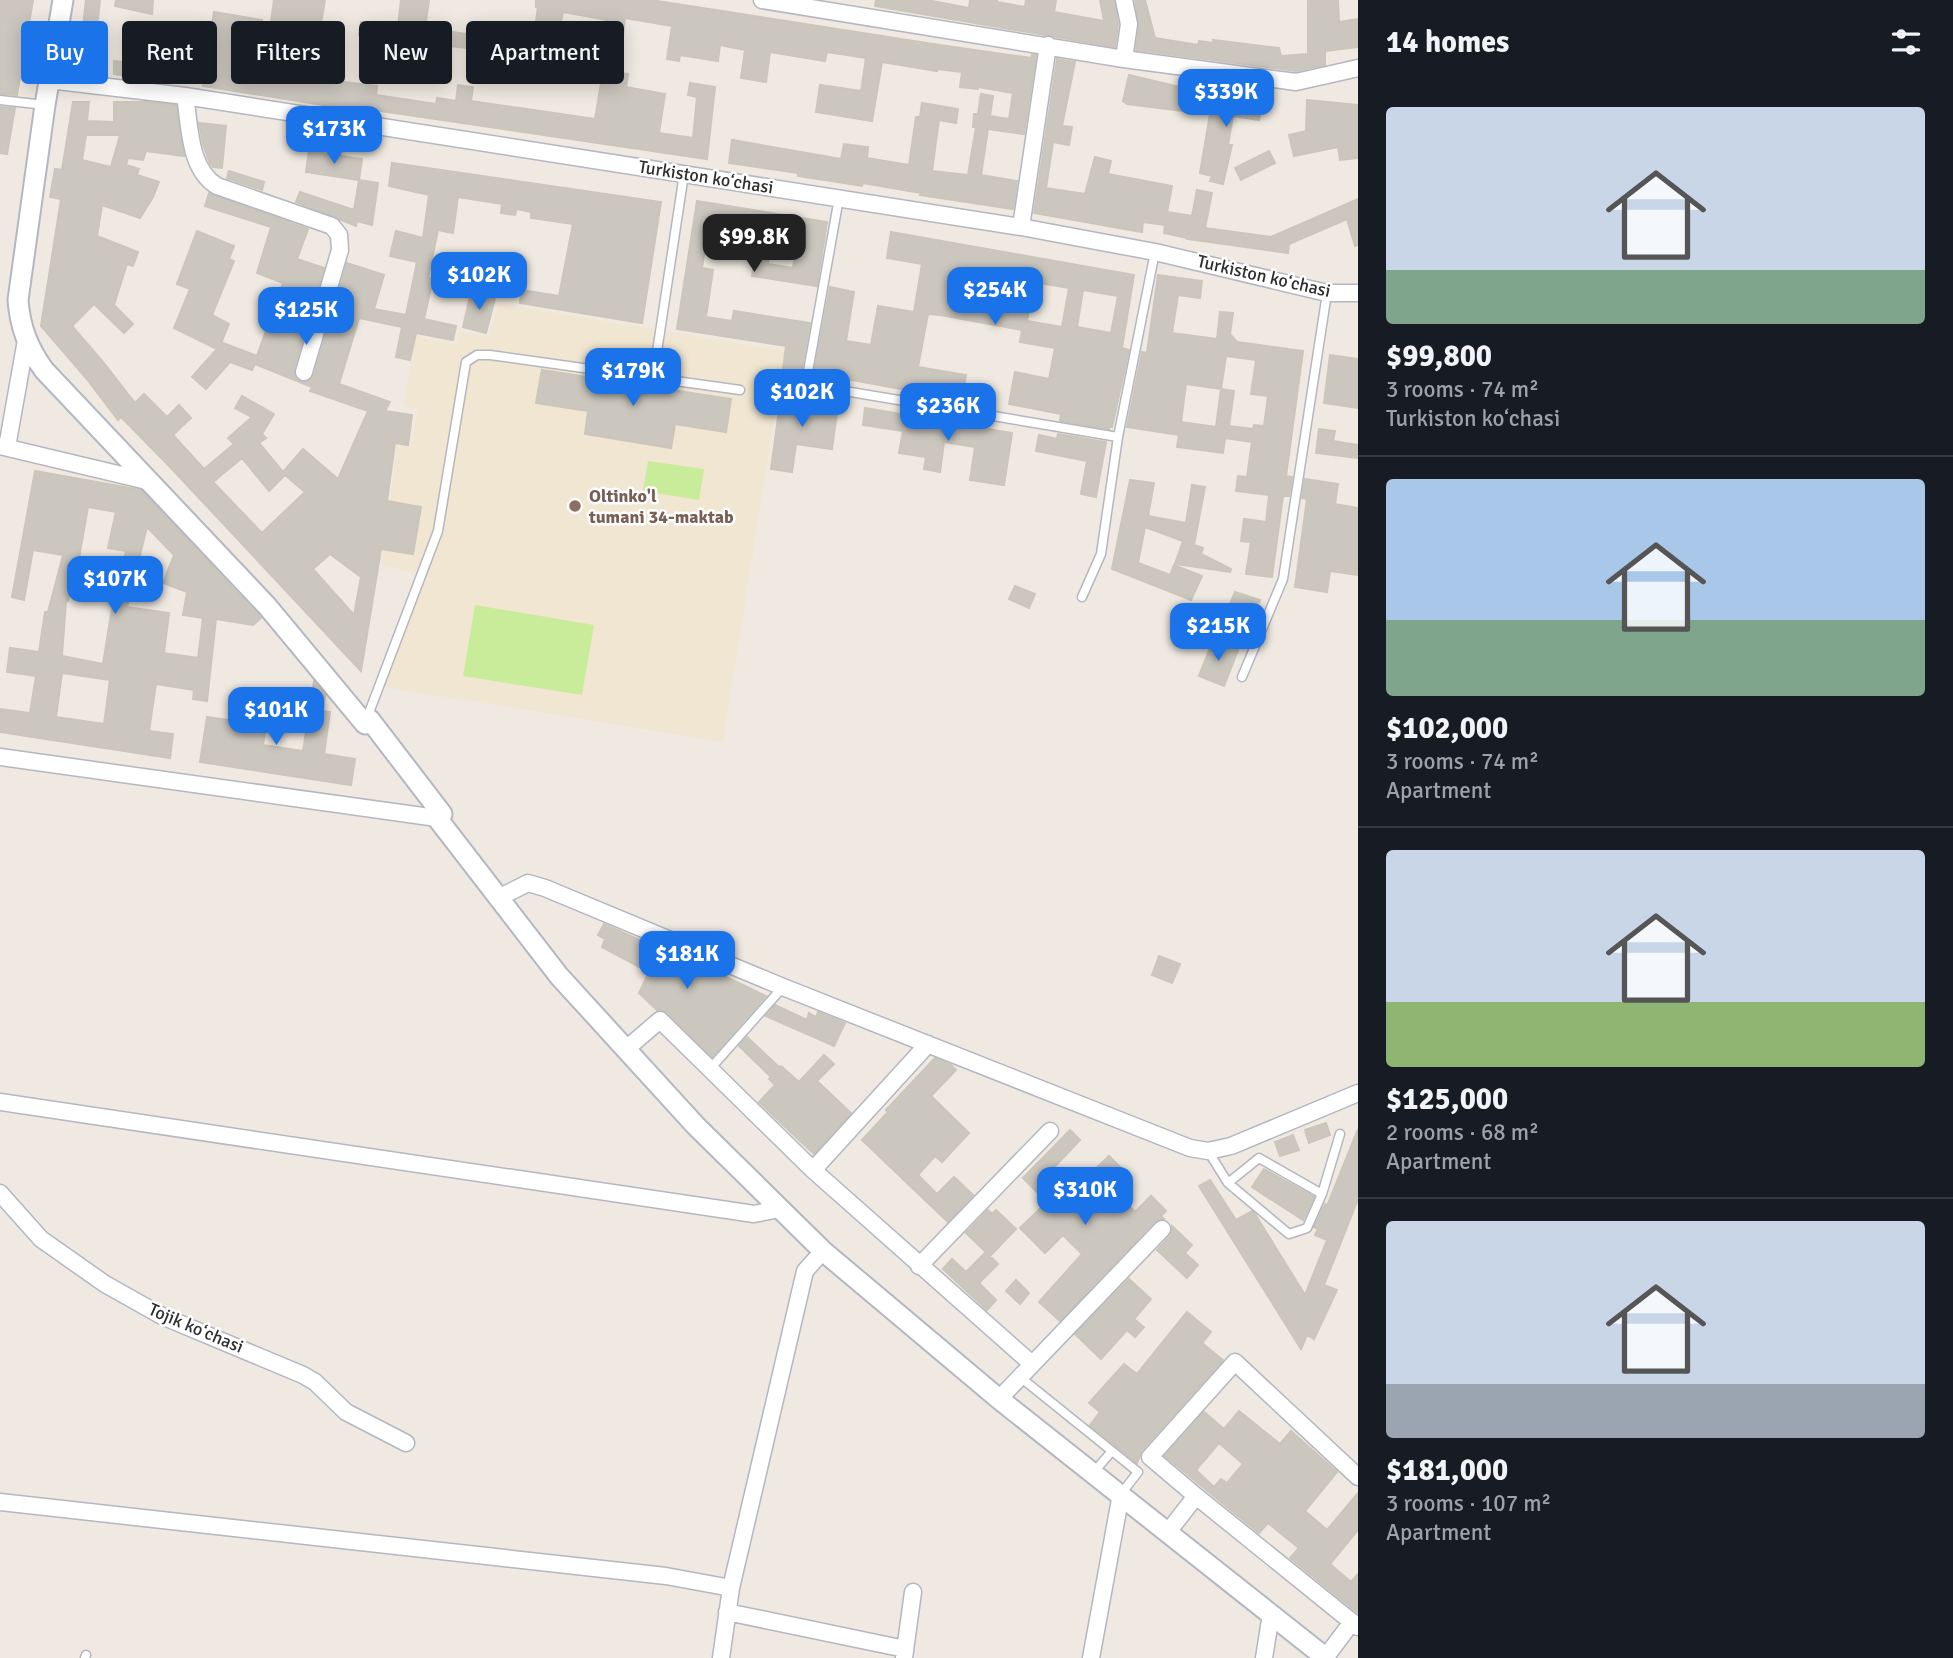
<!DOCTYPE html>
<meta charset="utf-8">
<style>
body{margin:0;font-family:Signika,sans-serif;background:#20242c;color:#f1f3f6;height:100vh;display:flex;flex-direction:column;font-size:26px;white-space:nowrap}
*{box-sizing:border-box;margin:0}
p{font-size:23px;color:#9ea1a6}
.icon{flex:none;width:38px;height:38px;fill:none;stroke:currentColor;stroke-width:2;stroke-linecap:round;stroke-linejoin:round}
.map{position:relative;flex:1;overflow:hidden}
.sheet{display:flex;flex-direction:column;background:#171b24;width:595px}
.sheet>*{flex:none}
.banner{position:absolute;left:21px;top:21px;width:665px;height:63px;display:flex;gap:14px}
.price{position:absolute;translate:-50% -60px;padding:0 16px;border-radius:14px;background:#1a73e8;color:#fff;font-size:23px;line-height:46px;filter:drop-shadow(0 2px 4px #0008)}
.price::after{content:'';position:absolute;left:50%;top:42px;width:21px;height:16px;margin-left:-10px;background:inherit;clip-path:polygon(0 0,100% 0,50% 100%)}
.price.on{background:#222;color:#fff}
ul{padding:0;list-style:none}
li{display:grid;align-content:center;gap:14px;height:371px;padding:0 28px}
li+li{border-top:2px solid #363941}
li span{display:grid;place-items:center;height:217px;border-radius:7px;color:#555}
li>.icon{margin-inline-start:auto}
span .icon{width:126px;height:126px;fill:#fffc;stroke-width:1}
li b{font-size:30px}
h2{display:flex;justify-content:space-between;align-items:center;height:84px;padding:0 28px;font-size:30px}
.pill{padding:0 24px;border-radius:7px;background:#171b24;box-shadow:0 4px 18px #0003;font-size:24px;line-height:63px}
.pill.on{background:#1a73e8;color:#fff}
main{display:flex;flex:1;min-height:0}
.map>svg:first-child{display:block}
</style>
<main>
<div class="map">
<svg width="1358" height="1658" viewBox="0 0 1358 1658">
<rect width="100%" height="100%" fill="#efe9e1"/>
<path fill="#f0e6d1" d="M498,303L785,351L723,742L384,687L423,575L382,565L397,445L411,447L418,409L403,406L416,336L456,345L459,331L489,337Z"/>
<path fill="#c9ec9a" d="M648,461L704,469L699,500L643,491Z
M475,605L594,625L582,695L463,676Z"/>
<path fill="#cbc7bf" stroke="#cbc5ba" stroke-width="2" fill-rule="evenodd" d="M0,0H33L17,95L0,94Z
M86,0H100L92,73L78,71Z
M116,0H153L152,14L115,6Z
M274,0H325L320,29L271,22Z
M401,0H429L425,28L508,40L506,53L359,35L361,22L398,26Z
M536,0H651L933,44L1031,58L1032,55H1036L1024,134L988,129L981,175L1017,181L1013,209L920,195L921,193L863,183L862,186L798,176V173L729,163L732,140L841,159L844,144L868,147L867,158L909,165L916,117H920L922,103L958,109L956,123L939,120L932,171L968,175L976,127H973L974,114H978L981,94L993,96L990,116L1009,119L1013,93L978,87V89L960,87L962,72L937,69V71L882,62L872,121L816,112L820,85L861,91L866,58L827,52L825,61L770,52L766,82L741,78L745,50L720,45L718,61L680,55L679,61L667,59L672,26L625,18L619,73L628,74L626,87L665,94L659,133L693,138L697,97L688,95L690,83L715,87L707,159L374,110V112L342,108L203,86L214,12L262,20L255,69L298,75L300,60L319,63L317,79L377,86L376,95L436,104L437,98L456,101L458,85L473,87L471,101L595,119L601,83L577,79L580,61L601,65L607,20L563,12L559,31L556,30L551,60L531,57L538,7H536Z
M876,0H927L969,8L970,0H997V2L1025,7L1026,0H1056L1054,12L1104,21L1100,0H1114L1118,24L1115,47L875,6Z
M1135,0H1145L1155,38L1198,45L1199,41L1214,43L1213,40L1279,48L1281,56L1308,54V0H1338L1339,22L1358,19V47L1325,51V65L1296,71L1136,50L1139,25Z
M1057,59L1075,62L1062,126L1072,127L1069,145L1053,142L1046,188L1085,194L1095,157L1111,161L1108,174L1172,186L1167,212L1192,216L1197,190L1212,193L1205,228L1271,237L1358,199V245L1355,246L1347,219L1289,244L1288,253L1187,239V238L1164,233L1165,225L1143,222L1142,232L1034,213Z
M114,61L154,66L152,79L114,74Z
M1129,75L1184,88L1182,111L1127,104L1123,101Z
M1214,90L1264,95L1259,120L1233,116L1228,145H1232L1223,184L1210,181L1212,176L1200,173Z
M1307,100L1358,105V158L1340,160L1338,147L1294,156L1289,135L1306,131Z
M73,102H89L87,121L114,122V102H149L176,105L184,156L146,151L143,160L128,158L126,165L139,169L137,175L159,182L153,197L140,218L102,205L97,236L138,252L133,266L127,264L114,305L133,324L124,333L94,304L72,326L103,362L135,403L144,394L167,417L179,405L191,418L173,435L204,469L234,444L228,438L252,417L235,408L242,396L274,414L262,434L266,438L259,443L283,472L303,449L338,479L368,411L310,391L312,387L255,364L252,370L230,362L206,389L192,377L217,349L174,328L190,289L177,284L197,231L234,246L229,259L234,261L212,315L229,324L219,348L223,343L257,356L283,283L257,273L271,227L205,206L209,193L308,229L297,259L324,268L294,369L296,379L306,382L314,375L347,263L384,275L374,309L406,315L417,262L390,256L396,231L423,238L429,195L389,186L392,163L661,202L642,323L520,303L521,290L559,296L573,224L531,218V212L517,209L515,215L501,213L502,204L458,197L453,233L438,230L428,278L433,279L424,319L456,326L453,340L416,333L410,360L396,357L402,327L359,318L339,384L390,402L385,411L412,415L408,445L395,443L387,501L421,507L413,554L381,549L361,671L171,468L121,417L118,420L86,378L41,326L61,199L50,197L55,169L62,170ZM86,135H120L111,167L82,160ZM242,458L269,491L285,475L305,492L262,533L213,482ZM330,554L361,577L354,615L313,569Z
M0,107L15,108L7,154L0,153Z
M199,123L226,126L222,168L213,167L210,164L203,144Z
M309,151L362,159L359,180L306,172Z
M1269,151L1275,163L1241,180L1235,168Z
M229,171L264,182L262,190L227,178Z
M359,180L378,183L372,225L357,221L356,226L296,202L300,192L354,210Z
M697,201L827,222L817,286L752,276L758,238L708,230L702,268L713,270L706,317L732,321L734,311L810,323L801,373L783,370L786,346L677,329ZM773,231L798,236L793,268L768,264Z
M891,232L1134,275L1122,348L1129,350L1112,427H1109V429L1060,421L1061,414L1009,404L1015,372L1049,379L1055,348L1020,342L1022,330L940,315L928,314L918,367L966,375L961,400L814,373L830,287L854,292L846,341L871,345L878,306L914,312L922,264L887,258ZM1034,282L1069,288L1062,327L1027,321ZM1083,290L1118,296L1111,333L1077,327Z
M1158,275L1202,281L1200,298L1178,295L1172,333L1217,339L1220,312L1233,313L1230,334L1237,342L1303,351L1286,476L1292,477L1289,496H1283L1272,577L1246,574L1251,542L1241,541L1244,519L1266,522L1269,495L1236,491L1238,476L1247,477L1252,442L1225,438L1223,453L1177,447L1179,435L1127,427L1142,352L1147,353ZM1226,356L1256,360L1251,394L1268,396L1264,426L1254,425L1253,429L1229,426L1234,391L1221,389ZM1186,384L1221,389L1216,427L1181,422Z
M471,292L495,298L486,333L463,327Z
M1330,355L1358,359V408L1324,403Z
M542,370L731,399L726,432L675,424L671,448L585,434L588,411L536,403Z
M781,396L838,405L832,449L796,444L792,472L771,469Z
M865,408L1012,433L1004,485L970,480L975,447L944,442L940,472L924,469L926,457L899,453L903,431L863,425Z
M1319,429L1335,431L1333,441L1358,445V458L1316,453Z
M1058,434L1106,442L1096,497L1081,494L1087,461L1036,451L1039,435L1057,439Z
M35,471L141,490L261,618L253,625L216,619L207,701L193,699L194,690L156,684L149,731L173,734L170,758L0,732V709L30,713L36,676L7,672L10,648L39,652L45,612H48L63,555L33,550L24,600L12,597ZM88,507L116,512L108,548L126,551L110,620L103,664L62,656L66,601H68L79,558ZM147,527L174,555L163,583L187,592L183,615L203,618L198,658L164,653L169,613L127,607ZM62,673L110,680L104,724L56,717Z
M1305,479L1338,484L1335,504L1358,508V575L1330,571L1327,592L1295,587L1307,499L1302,498Z
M1130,480L1154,483L1148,516L1186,523L1192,485L1205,487L1194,545L1203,548L1201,554L1231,569L1230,572L1175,564L1183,541L1145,527L1138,563L1170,575L1174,565L1202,576L1191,600L1112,569Z
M1015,586L1035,594L1029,608L1009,599Z
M1235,592L1260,600L1249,626L1225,616Z
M1213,640L1238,650L1224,686L1199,676Z
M314,681L325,695L323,711L330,712L324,754L355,759L351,785L200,762L207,717L241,722L243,708L260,711L258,718L267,720L263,745L303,751Z
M604,924L717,975L718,973L766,996L712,1057L667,1012L657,1010L639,993L649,972L602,947L605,939L598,935Z
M1159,956L1180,964L1172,983L1152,975Z
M775,1005L807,1020L809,1013L816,1017L818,1012L845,1023L834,1046L766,1016Z
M747,1037L780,1068L781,1066L799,1082L824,1055L834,1064L817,1081L851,1113L814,1154L759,1102L775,1085L769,1079L771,1077L739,1046Z
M935,1058L951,1065L956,1070L931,1096L969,1133L942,1162L935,1156L918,1175L937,1194L954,1177L973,1195L948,1222L862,1140L888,1112L886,1110Z
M1326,1123L1330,1135L1309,1143L1305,1130Z
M1358,1129V1199L1324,1285L1337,1290L1314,1339L1307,1335L1301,1349L1199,1186L1210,1180L1236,1220L1252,1211L1255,1214L1305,1295L1327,1240L1315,1235L1318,1229L1314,1227L1325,1204L1327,1206Z
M1070,1130L1080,1140L1043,1179L1078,1213L1097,1194L1084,1180L1109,1156L1123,1170L1109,1185L1135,1212L1151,1196L1166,1211L1161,1216L1164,1219L1154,1222L1060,1321L1039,1302L1082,1254L1063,1235L1045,1253L1020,1228L1047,1202L1023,1178Z
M1293,1135L1299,1150L1280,1156L1275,1142Z
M1264,1169L1314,1197L1303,1220L1252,1187Z
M988,1210L992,1214L996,1210L1016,1229L990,1256L966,1233Z
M1172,1226L1192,1245L1185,1253L1198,1265L1187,1278L1157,1250L1170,1236Z
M986,1252L998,1264L979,1283L996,1300L987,1310L943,1269L952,1259L966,1272Z
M1129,1279L1151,1299L1134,1319L1144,1327L1135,1337L1127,1330L1101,1359L1075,1334Z
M1016,1280L1029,1293L1020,1304L1006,1291Z
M1187,1312L1211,1332L1202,1343L1223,1360L1142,1450L1137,1463L1090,1425L1100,1412L1089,1403L1124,1364L1137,1374Z
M1239,1411L1280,1444L1291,1431L1337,1472L1305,1511L1327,1530L1358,1493V1530L1330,1564L1351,1582L1358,1574V1613L1290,1558L1299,1548L1268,1523L1259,1533L1165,1456L1204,1412L1224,1429ZM1219,1443L1243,1464L1227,1483L1221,1479L1214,1487L1196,1470Z"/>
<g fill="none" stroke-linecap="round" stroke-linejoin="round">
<defs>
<path id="service" d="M0,100L45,105
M839,198L807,377L812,384L821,387L1118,437
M653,378L684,174
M1082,597L1101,554L1118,437L1155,252
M1242,677L1283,579L1327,293
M367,718L438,531L466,362L477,355H490L740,390
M709,1070L783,987
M1208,1151L1228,1183L1259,1158L1322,1194
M1228,1183L1289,1234L1307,1228L1322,1194L1340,1134
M1020,1377L1138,1472L1121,1494
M1093,1473L1112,1451
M85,1658L86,1655"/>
<path id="minor" d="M762,0L1124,59L1296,82L1358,68
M1124,0L1129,24L1124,59
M49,80L185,96L1021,227L1155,252L1327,293H1358
M185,96C190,127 189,169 217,186L332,226L339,235L340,250L304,372
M1021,227L1048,45
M0,446L147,481
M7,447L26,340
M0,757L437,818
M498,898L528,883L545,888L783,987L1190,1148L1208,1151L1231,1146L1358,1093
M928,1044L813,1170L1032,1364
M625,1050L660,1020L813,1170
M0,1102L754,1214L779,1209
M0,1193L41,1239L105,1284L162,1316L303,1375L315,1382L346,1412L406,1443
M919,1266L1050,1131
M999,1399L1162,1229
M1196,1496L1352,1622
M0,1502L666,1576L731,1588
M1168,1532L1196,1496L1150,1457L1235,1362L1358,1477
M727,1612L905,1649
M721,1658L731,1588L805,1271L823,1251
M904,1658L913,1592
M1091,1658L1121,1494
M1264,1658L1271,1614
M1325,1658L1352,1622L1358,1627"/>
<path id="tertiary" d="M63,0L45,105L18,300C20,327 28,348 44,370L267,606L365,724L370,720L442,814L437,818L559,976L696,1126L823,1251L999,1399L1326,1658"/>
</defs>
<use href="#service" stroke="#b4b7c1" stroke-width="11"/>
<use href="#minor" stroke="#b4b7c1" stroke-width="19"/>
<use href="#tertiary" stroke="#b4b7c1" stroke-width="23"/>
<use href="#service" stroke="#fff" stroke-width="8"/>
<use href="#minor" stroke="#fff" stroke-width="16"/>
<use href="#tertiary" stroke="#fff" stroke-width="19"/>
</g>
<circle fill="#8d6e63" stroke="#fff" stroke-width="2.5" cx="575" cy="506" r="7"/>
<g text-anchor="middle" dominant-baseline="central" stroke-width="5" stroke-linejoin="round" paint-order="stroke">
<g font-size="18" fill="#2e2e2e" stroke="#fff">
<text transform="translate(706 177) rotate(9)">Turkiston koʻchasi</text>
<text transform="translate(1264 276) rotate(13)">Turkiston koʻchasi</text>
<text transform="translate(196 1328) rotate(23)">Tojik koʻchasi</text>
</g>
<g font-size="18" font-weight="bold" fill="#785e54" stroke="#fff" text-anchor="start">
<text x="589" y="496">Oltinko'l<tspan x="589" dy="21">tumani 34-maktab</tspan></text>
</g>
</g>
</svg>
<b class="price" style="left:1226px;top:129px">$339K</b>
<b class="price" style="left:334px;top:166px">$173K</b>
<b class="price on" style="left:754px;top:274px">$99.8K</b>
<b class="price" style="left:479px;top:312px">$102K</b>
<b class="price" style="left:995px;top:327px">$254K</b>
<b class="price" style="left:306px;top:347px">$125K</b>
<b class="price" style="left:633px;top:408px">$179K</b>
<b class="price" style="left:802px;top:429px">$102K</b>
<b class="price" style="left:948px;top:443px">$236K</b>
<b class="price" style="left:115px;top:616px">$107K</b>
<b class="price" style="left:1218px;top:663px">$215K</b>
<b class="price" style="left:276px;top:747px">$101K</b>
<b class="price" style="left:687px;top:991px">$181K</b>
<b class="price" style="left:1085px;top:1227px">$310K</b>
<div class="banner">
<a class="pill on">Buy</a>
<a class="pill">Rent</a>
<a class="pill">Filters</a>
<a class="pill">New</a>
<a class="pill">Apartment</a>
</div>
</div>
<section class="sheet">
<h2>14 homes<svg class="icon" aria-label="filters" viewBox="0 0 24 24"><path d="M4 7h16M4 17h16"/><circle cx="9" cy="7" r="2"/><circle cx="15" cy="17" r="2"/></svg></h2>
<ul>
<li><span style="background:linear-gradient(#c9d6e8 75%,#7fa58c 0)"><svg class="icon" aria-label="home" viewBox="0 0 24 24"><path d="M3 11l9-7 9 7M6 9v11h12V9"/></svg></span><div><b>$99,800</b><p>3 rooms · 74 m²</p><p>Turkiston koʻchasi</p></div></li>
<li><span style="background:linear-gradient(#a9c7e8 65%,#7fa58c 0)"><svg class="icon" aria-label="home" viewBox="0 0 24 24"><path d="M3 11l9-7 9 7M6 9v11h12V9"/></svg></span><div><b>$102,000</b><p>3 rooms · 74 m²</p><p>Apartment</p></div></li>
<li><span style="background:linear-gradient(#c9d6e8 70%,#8fb573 0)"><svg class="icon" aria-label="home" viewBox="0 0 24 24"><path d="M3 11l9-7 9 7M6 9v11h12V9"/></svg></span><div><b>$125,000</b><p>2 rooms · 68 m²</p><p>Apartment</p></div></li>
<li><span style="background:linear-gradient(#c9d6e8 75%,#9aa5b1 0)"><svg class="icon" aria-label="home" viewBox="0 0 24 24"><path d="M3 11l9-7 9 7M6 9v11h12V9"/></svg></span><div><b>$181,000</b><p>3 rooms · 107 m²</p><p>Apartment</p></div></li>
</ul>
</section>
</main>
